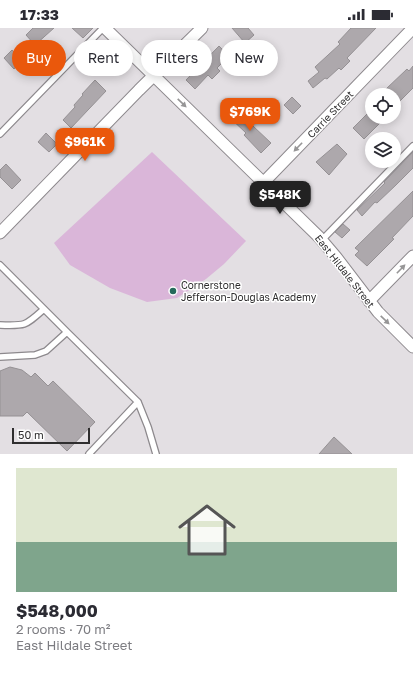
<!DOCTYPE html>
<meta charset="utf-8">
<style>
body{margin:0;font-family:"Golos Text",sans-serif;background:#f2f2f3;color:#2b2b33;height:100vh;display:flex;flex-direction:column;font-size:15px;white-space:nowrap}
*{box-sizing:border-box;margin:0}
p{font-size:13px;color:#7c7c81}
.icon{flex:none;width:22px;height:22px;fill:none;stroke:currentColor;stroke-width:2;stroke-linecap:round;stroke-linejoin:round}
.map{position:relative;height:426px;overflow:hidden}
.details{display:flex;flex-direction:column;background:#fff;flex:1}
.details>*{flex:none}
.banner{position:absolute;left:12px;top:12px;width:389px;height:36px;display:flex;gap:8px}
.controls{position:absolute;left:365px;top:60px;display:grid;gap:8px}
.controls a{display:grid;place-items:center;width:36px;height:36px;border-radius:50%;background:#fff;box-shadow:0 2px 10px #0003;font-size:20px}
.scale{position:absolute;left:12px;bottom:10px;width:78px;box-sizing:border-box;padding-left:4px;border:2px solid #2f2e2f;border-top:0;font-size:11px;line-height:14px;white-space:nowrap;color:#2f2e2f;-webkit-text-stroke:3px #fff;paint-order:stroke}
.price{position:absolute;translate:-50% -34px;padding:0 9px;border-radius:8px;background:#ea580c;color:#fff;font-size:13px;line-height:26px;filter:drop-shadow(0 1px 2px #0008)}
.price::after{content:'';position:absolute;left:50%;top:24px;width:12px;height:9px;margin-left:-6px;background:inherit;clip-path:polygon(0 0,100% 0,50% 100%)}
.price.selected{background:#222;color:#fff}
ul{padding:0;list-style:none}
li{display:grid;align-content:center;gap:8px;height:212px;padding:0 16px}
li span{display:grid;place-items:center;height:124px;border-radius:0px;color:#555}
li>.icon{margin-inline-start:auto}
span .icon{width:72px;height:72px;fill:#fffc;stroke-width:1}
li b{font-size:17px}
.tag{padding:0 14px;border-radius:18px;background:#fff;box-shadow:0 2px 10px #0003;font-size:14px;line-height:36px}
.tag.selected{background:#ea580c;color:#fff}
.status{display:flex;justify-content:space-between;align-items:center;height:28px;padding:0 20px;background:#fff;direction:ltr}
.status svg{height:11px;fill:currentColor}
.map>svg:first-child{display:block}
</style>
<div class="status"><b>17:33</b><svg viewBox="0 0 49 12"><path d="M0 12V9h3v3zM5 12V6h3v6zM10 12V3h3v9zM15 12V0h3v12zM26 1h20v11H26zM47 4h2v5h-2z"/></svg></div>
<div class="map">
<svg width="413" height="426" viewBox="0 0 413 426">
<rect width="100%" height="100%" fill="#e3dfe3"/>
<path fill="#dab6d9" d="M152,124L246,213L224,236L206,251L177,270L147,274L110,260L70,237L54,215Z"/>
<path fill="#ada8ac" stroke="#959194" d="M33,0H54L35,17L26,7Z
M72,0H93L83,10Z
M232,0H248L254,7L245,15Z
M351,0H376L347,30L350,33L341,42L339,40L327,51L325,50L313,60L308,53L319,44L315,39L340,16L338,14Z
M219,18L229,28L217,40L220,43L212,51L208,47L195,61L186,52Z
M12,22L22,32L14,41L4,30Z
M413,38V60L394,79V67L386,61L407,41L409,43Z
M95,52L106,63L71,100L63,92L75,79L74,77L83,67L82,66Z
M292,69L301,78L293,86L284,77Z
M233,81L251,99L253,98L271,115L261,125L244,107L246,105L227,87Z
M372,81V89H386L364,111L353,100Z
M46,105L57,116L49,124L38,114Z
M337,116L347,126L329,147L316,134Z
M413,124V140L396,157L377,175L375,174L362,188L357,182L385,155L384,154Z
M6,136L21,152L12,161L0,149V142Z
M413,163V188L392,210L394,211L367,238L355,227L359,223L355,220Z
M343,196L350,202L342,210L335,204Z
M10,339L22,342L31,349L35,345L48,358L53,353L95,394L67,423L27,384L23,388H0V343Z
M334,409L352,426H319Z"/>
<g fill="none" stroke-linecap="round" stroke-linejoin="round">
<defs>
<path id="service" d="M0,106L103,0
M322,212L413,118
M0,237L67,304L46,323L35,327L0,329
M0,297C26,298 25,298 44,281
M67,304L138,374L148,399L156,426
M89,426L138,374"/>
<path id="minor" d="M105,0L319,209L336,229L378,284L413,319
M264,154L413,0
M0,205L139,62L202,0
M369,273L413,228"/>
</defs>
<use href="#service" stroke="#8d898d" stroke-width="8"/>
<use href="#minor" stroke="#8d898d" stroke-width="13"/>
<use href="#service" stroke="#fff" stroke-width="5.5"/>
<use href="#minor" stroke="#fff" stroke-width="11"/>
</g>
<defs><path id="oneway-solid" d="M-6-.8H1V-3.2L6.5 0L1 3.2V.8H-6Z"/></defs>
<g fill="#979697">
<use href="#oneway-solid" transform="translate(182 75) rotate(44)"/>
<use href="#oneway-solid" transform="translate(298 119) rotate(134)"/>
<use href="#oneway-solid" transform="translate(401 241) rotate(-46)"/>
<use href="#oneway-solid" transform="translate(385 292) rotate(44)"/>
</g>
<circle fill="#266a5c" stroke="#fff" stroke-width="1.5" cx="173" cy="263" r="4"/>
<g text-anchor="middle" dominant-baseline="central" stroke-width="3" stroke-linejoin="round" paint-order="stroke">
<g font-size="10" fill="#2f2e2f" stroke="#fff">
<text transform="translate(330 86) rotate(-46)">Carrie Street</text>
<text transform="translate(345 243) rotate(52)">East Hildale Street</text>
</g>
<g font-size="10" fill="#2f2e2f" stroke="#fff" text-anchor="start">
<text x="181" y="257">Cornerstone<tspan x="181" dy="12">Jefferson-Douglas Academy</tspan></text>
</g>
</g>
</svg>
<div class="controls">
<a><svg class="icon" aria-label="locate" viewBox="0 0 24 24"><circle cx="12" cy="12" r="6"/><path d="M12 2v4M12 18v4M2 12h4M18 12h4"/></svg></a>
<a><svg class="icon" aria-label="layers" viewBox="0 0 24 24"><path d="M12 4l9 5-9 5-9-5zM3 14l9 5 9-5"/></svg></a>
</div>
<div class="scale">50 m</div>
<b class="price" style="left:250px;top:104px">$769K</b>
<b class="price" style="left:85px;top:134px">$961K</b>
<b class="price selected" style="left:280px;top:187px">$548K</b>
<div class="banner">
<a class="tag selected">Buy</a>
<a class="tag">Rent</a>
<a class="tag">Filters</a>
<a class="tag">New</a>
</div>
</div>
<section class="details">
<ul>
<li><span style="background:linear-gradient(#dfe7d0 60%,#7fa58c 0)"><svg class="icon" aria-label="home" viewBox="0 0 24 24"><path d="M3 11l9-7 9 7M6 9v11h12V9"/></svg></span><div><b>$548,000</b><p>2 rooms · 70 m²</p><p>East Hildale Street</p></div></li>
</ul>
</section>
